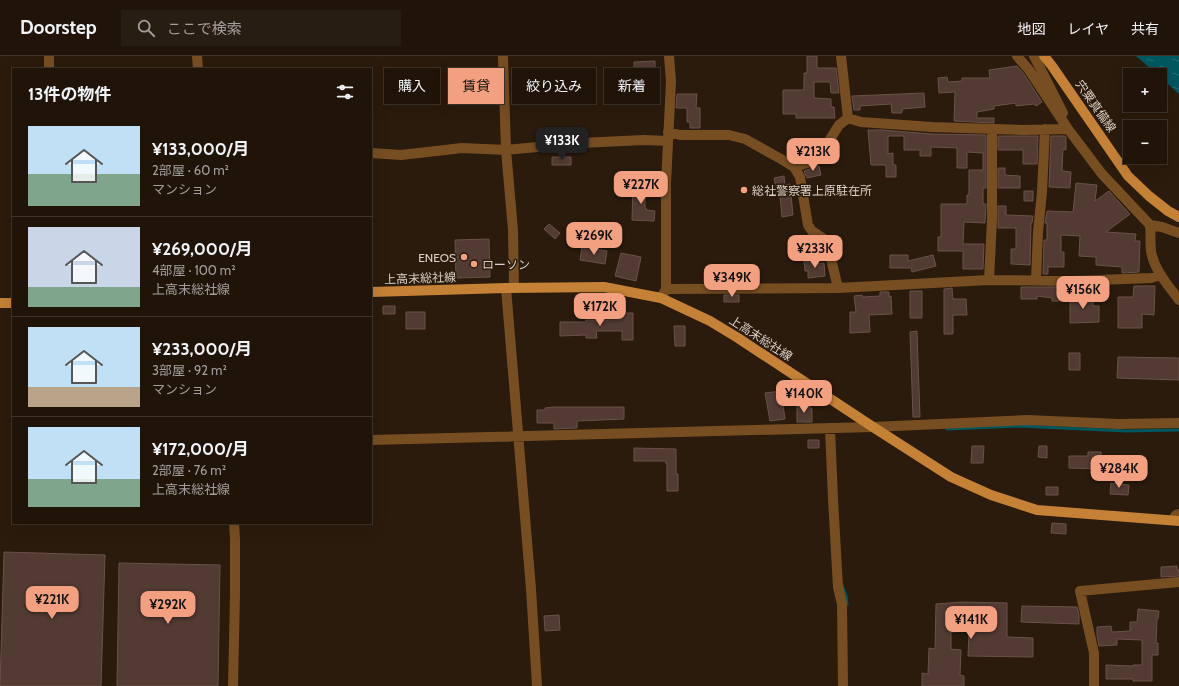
<!DOCTYPE html>
<html lang="ja">
<meta charset="utf-8">
<style>
body{margin:0;font-family:Cabin,"Noto Sans JP",sans-serif;background:#281d12;color:#f1f3f6;height:100vh;display:flex;flex-direction:column;font-size:15px;white-space:nowrap}
*{box-sizing:border-box;margin:0}
p{font-size:13px;color:#a29e9c}
.icon{flex:none;width:22px;height:22px;fill:none;stroke:currentColor;stroke-width:2;stroke-linecap:round;stroke-linejoin:round}
.map{position:relative;flex:1;overflow:hidden}
.details{position:absolute;left:12px;top:12px;width:360px;height:456px;display:flex;flex-direction:column;background:#201409;border-radius:0px;box-shadow:0 4px 16px #0002,0 0 0 1px #3d332a}
.details>*{flex:none}
.hud{position:absolute;left:384px;top:12px;width:380px;height:36px;display:flex;gap:8px}
.fabs{position:absolute;left:1123px;top:12px;display:grid;gap:8px}
.fabs a{display:grid;place-items:center;width:44px;height:44px;border-radius:0px;background:#201409;box-shadow:0 4px 16px #0002,0 0 0 1px #3d332a;font-size:20px}
.price{position:absolute;translate:-50% -34px;padding:0 9px;border-radius:8px;background:#f2a07f;color:#111;font-size:13px;line-height:26px;filter:drop-shadow(0 1px 2px #0008)}
.price::after{content:'';position:absolute;left:50%;top:24px;width:12px;height:9px;margin-left:-6px;background:inherit;clip-path:polygon(0 0,100% 0,50% 100%)}
.price.active{background:#222;color:#fff}
ul{padding:0;list-style:none}
li{display:flex;align-items:center;gap:12px;height:100px;padding:0 16px}
li+li{border-top:1px solid #3d332a}
li span{display:grid;place-items:center;flex:none;width:112px;height:80px;border-radius:0px;color:#555}
li>.icon{margin-inline-start:auto}
span .icon{width:48px;height:48px;fill:#fffc;stroke-width:1}
li b{font-size:17px}
h2{display:flex;justify-content:space-between;align-items:center;height:48px;padding:0 16px;font-size:17px}
.pill{padding:0 14px;border-radius:0px;background:#201409;box-shadow:0 4px 16px #0002,0 0 0 1px #3d332a;font-size:14px;line-height:36px}
.pill.active{background:#f2a07f;color:#111}
header{display:flex;align-items:center;gap:24px;box-sizing:border-box;height:56px;padding:0 20px;background:#201409;border-bottom:1px solid #3d332a}
header strong{font-size:19px}
nav{display:flex;gap:22px;margin-inline-start:auto;font-size:14px}
.search{width:280px;height:36px;background:#281d12;display:flex;align-items:center;gap:10px;box-sizing:border-box;padding:0 14px;border-radius:0px;color:#a29e9c;font-size:15px}
.map>svg:first-child{display:block}
</style>
<header>
<strong>Doorstep</strong>
<div class="search"><svg class="icon" aria-label="search" viewBox="0 0 24 24"><circle cx="10" cy="10" r="6"/><path d="M15 15l6 6"/></svg>ここで検索</div>
<nav><a>地図</a><a>レイヤ</a><a>共有</a></nav>
</header>
<div class="map">
<svg width="1179" height="630" viewBox="0 0 1179 630">
<defs>
<pattern id="water-ripples" width="26" height="14" patternUnits="userSpaceOnUse"><rect width="26" height="14" fill="#00585f"/><path d="M2 4q2-2 4 0t4 0M15 11q2-2 4 0t4 0" fill="none" stroke="#256f74"/></pattern>
</defs>
<rect width="100%" height="100%" fill="#2a1b0c"/>
<path fill="url(#water-ripples)" d="M1136,0H1179V38L1160,21V19H1158Z"/>
<g fill="none" stroke-linecap="round" stroke-linejoin="round">
<path stroke="#00585f" stroke-width="3" d="M947,373L1020,370L1126,375L1179,374
M842,529L846,540L847,548"/>
</g>
<path fill="#523b33" stroke="#6a5249" d="M807,0H817V12H836L839,37H831L830,26H814V42L831,43V51H834L835,62H796V58H783V34H804V17H807Z
M655,5V16H645V18H634V6Z
M1017,10L1024,18L1042,46L1036,50L1034,48L1016,50V47L994,50V53L977,56V62H994V67L954,65L955,36L939,37L938,22L947,21L948,26L962,25V22H990L989,14Z
M924,37L925,51L902,53V57H892L891,48L860,50V54H854L852,40Z
M677,38H697L696,52H700V72H690V66H687V52H676Z
M868,74H882L932,78L986,79V132H983V148H986L985,167L964,166L963,188H984L983,213H963V195H938V181H941V148H967V139H969V114H983V97L967,96V112H957V92L931,91V100H920V94H904V80H888V98L893,97V109H896V121H886V109H871Z
M998,80H1038L1037,108H1023V94H998Z
M1051,80H1065L1066,81V94L1063,93L1062,115L1071,116L1070,132L1049,131Z
M552,101H571V109H552Z
M819,110L821,119L807,122L804,115Z
M998,112H1005V119L1020,120V132H998Z
M784,120L785,129L790,128L793,159L782,161L780,140L778,141L774,122Z
M1076,127L1097,129L1095,145L1109,135L1128,156L1130,158L1106,176L1136,178L1135,185H1140L1139,216L1122,217V211L1096,209V201L1079,200L1080,180L1061,179V196H1064V211H1048V218H1043L1044,184H1047V167H1045L1047,155L1073,156Z
M633,129L645,130V152H646V154L655,155L654,165L632,164Z
M1024,135H1033V145H1024Z
M998,150H1006V159L1033,160L1032,167H1031L1030,209L1011,208V193H1016V172H998Z
M549,168L560,177L555,183L544,173Z
M489,183L490,221L456,222L455,184Z
M582,191L607,195L605,208L580,204Z
M621,197L641,201L636,225L615,220Z
M890,199H908V205L933,199L936,210L912,216L911,212H890Z
M804,205H812V208L824,207L825,220L808,222V215H805Z
M1134,230H1155L1154,259L1142,258V272H1118V241H1133Z
M1021,231H1063L1064,245H1052V242L1037,240V243H1021Z
M952,232L953,243H966L967,259H953V278H944V233Z
M910,235H922V262H910Z
M880,236H889V241L891,240L892,258L869,259L870,276L850,277V256H856L854,240L862,239L863,241L880,240Z
M724,239H739V246H724Z
M1070,241H1093V250H1099V266L1070,267Z
M383,250H395V258H383Z
M406,256H425V273H406Z
M622,257H633V284H622V275H596L597,282H586V279L560,280V266H586V264H610V262H622Z
M674,270H685V290H675Z
M917,275L920,361H913L910,276Z
M1069,297H1080V314H1069Z
M1118,301L1179,302V324L1117,322Z
M781,335L785,363L770,365L765,337Z
M797,349H808L812,353V366H797Z
M554,351H624V363L577,365V372L554,373V367H537V354H545V352Z
M808,384H819V392H808Z
M972,390H984L983,407H971Z
M1039,390H1047V402L1038,401Z
M634,392L676,393V418H678V435H667V408H666V405H634Z
M1088,396H1101L1102,413L1069,412V400H1088Z
M1111,427L1129,429L1128,439L1110,438Z
M1046,431H1058V439H1046Z
M1052,467L1066,468V478L1051,477Z
M4,496L105,499L101,630H0Z
M119,507L220,509L218,630H117Z
M1177,510V514H1179V520L1161,521V511Z
M961,546L1007,547V581L1033,582V601L968,600L969,575L951,576V593L961,594L960,619L964,620V630H922V617L928,618L929,592L935,593L936,548Z
M1022,550L1077,551L1079,559V568L1021,566Z
M1138,553L1159,555L1158,563H1157L1156,587H1158V599H1152V625H1133V623H1106V609L1133,610V609H1142V584L1117,583V589L1099,590L1097,579V571L1111,570L1112,576L1130,575V566H1137Z
M559,559L560,574L545,575L544,560Z"/>
<g fill="none" stroke-linecap="round" stroke-linejoin="round">
<path stroke="#774e22" stroke-width="10" d="M49,0V13
M197,0L198,13
M503,0L506,94L513,174L514,232
M841,0L848,62L861,66L932,71L1024,74L1068,73L1102,118L1150,169L1162,171L1179,177
M1017,0L1029,14L1068,73
M1034,0L1063,57
M668,76L680,79H729L745,83L781,103L794,111L800,121L808,169L812,175L827,185L830,191L832,207L838,232
M371,97L401,99L445,94L462,92L506,94L580,87L644,84L668,85
M794,111L817,104L839,69L848,62
M1150,169C1151,178 1150,187 1151,195C1154,214 1168,229 1179,244
M989,224L992,164V73
M1036,224L1038,176L1042,136L1045,73
M506,232L531,533L537,630
M666,233V128L671,25L669,0
M661,242L666,233L838,232L989,224L1072,225L1151,222L1161,219
M830,372L833,443L838,531L842,548L843,630
M371,384L873,371L1027,364L1119,368L1179,367
M1172,464L1176,459L1179,458
M233,630L235,539V483L234,467
M1094,630V597L1080,535L1179,526"/>
<path stroke="#c58136" stroke-width="10" d="M1044,0L1052,10L1128,120L1149,140L1168,155L1179,161
M371,236L506,232L604,231L661,242L710,265L738,282L873,371L951,421L991,439L1037,454L1179,465
M0,247H13"/>
</g>
<g fill="#f2a07f" stroke="#2a1b0c" stroke-width="1.5">
<circle cx="744" cy="134" r="4"/>
<circle cx="464" cy="201" r="4"/>
<circle cx="474" cy="208" r="4"/>
</g>
<g text-anchor="middle" dominant-baseline="central" stroke-width="3" stroke-linejoin="round" paint-order="stroke">
<g font-size="12" fill="#dcd1c8" stroke="#2a1b0c">
<text transform="translate(1096 50) rotate(55)">宍粟真備線</text>
<text transform="translate(420 222) rotate(-2)">上高末総社線</text>
<text transform="translate(761 282) rotate(33)">上高末総社線</text>
</g>
<g font-size="12" fill="#dcd1c8" stroke="#2a1b0c" text-anchor="start">
<text x="752" y="134">総社警察署上原駐在所</text>
<text x="456" y="201" text-anchor="end">ENEOS</text>
<text x="482" y="208">ローソン</text>
</g>
</g>
</svg>
<div class="fabs">
<a>+</a>
<a>−</a>
</div>
<b class="price active" style="left:562px;top:105px">¥133K</b>
<b class="price" style="left:813px;top:116px">¥213K</b>
<b class="price" style="left:641px;top:149px">¥227K</b>
<b class="price" style="left:594px;top:200px">¥269K</b>
<b class="price" style="left:815px;top:213px">¥233K</b>
<b class="price" style="left:732px;top:242px">¥349K</b>
<b class="price" style="left:1083px;top:254px">¥156K</b>
<b class="price" style="left:600px;top:271px">¥172K</b>
<b class="price" style="left:804px;top:358px">¥140K</b>
<b class="price" style="left:1119px;top:433px">¥284K</b>
<b class="price" style="left:52px;top:564px">¥221K</b>
<b class="price" style="left:168px;top:569px">¥292K</b>
<b class="price" style="left:971px;top:584px">¥141K</b>
<div class="hud">
<a class="pill">購入</a>
<a class="pill active">賃貸</a>
<a class="pill">絞り込み</a>
<a class="pill">新着</a>
</div>
<section class="details">
<h2>13件の物件<svg class="icon" aria-label="filters" viewBox="0 0 24 24"><path d="M4 7h16M4 17h16"/><circle cx="9" cy="7" r="2"/><circle cx="15" cy="17" r="2"/></svg></h2>
<ul>
<li><span style="background:linear-gradient(#bfe0f5 60%,#7fa58c 0)"><svg class="icon" aria-label="home" viewBox="0 0 24 24"><path d="M3 11l9-7 9 7M6 9v11h12V9"/></svg></span><div><b>¥133,000/月</b><p>2部屋 · 60 m²</p><p>マンション</p></div></li>
<li><span style="background:linear-gradient(#c9d6e8 75%,#7fa58c 0)"><svg class="icon" aria-label="home" viewBox="0 0 24 24"><path d="M3 11l9-7 9 7M6 9v11h12V9"/></svg></span><div><b>¥269,000/月</b><p>4部屋 · 100 m²</p><p>上高末総社線</p></div></li>
<li><span style="background:linear-gradient(#bfe0f5 75%,#b9a48a 0)"><svg class="icon" aria-label="home" viewBox="0 0 24 24"><path d="M3 11l9-7 9 7M6 9v11h12V9"/></svg></span><div><b>¥233,000/月</b><p>3部屋 · 92 m²</p><p>マンション</p></div></li>
<li><span style="background:linear-gradient(#bfe0f5 65%,#7fa58c 0)"><svg class="icon" aria-label="home" viewBox="0 0 24 24"><path d="M3 11l9-7 9 7M6 9v11h12V9"/></svg></span><div><b>¥172,000/月</b><p>2部屋 · 76 m²</p><p>上高末総社線</p></div></li>
</ul>
</section>
</div>
